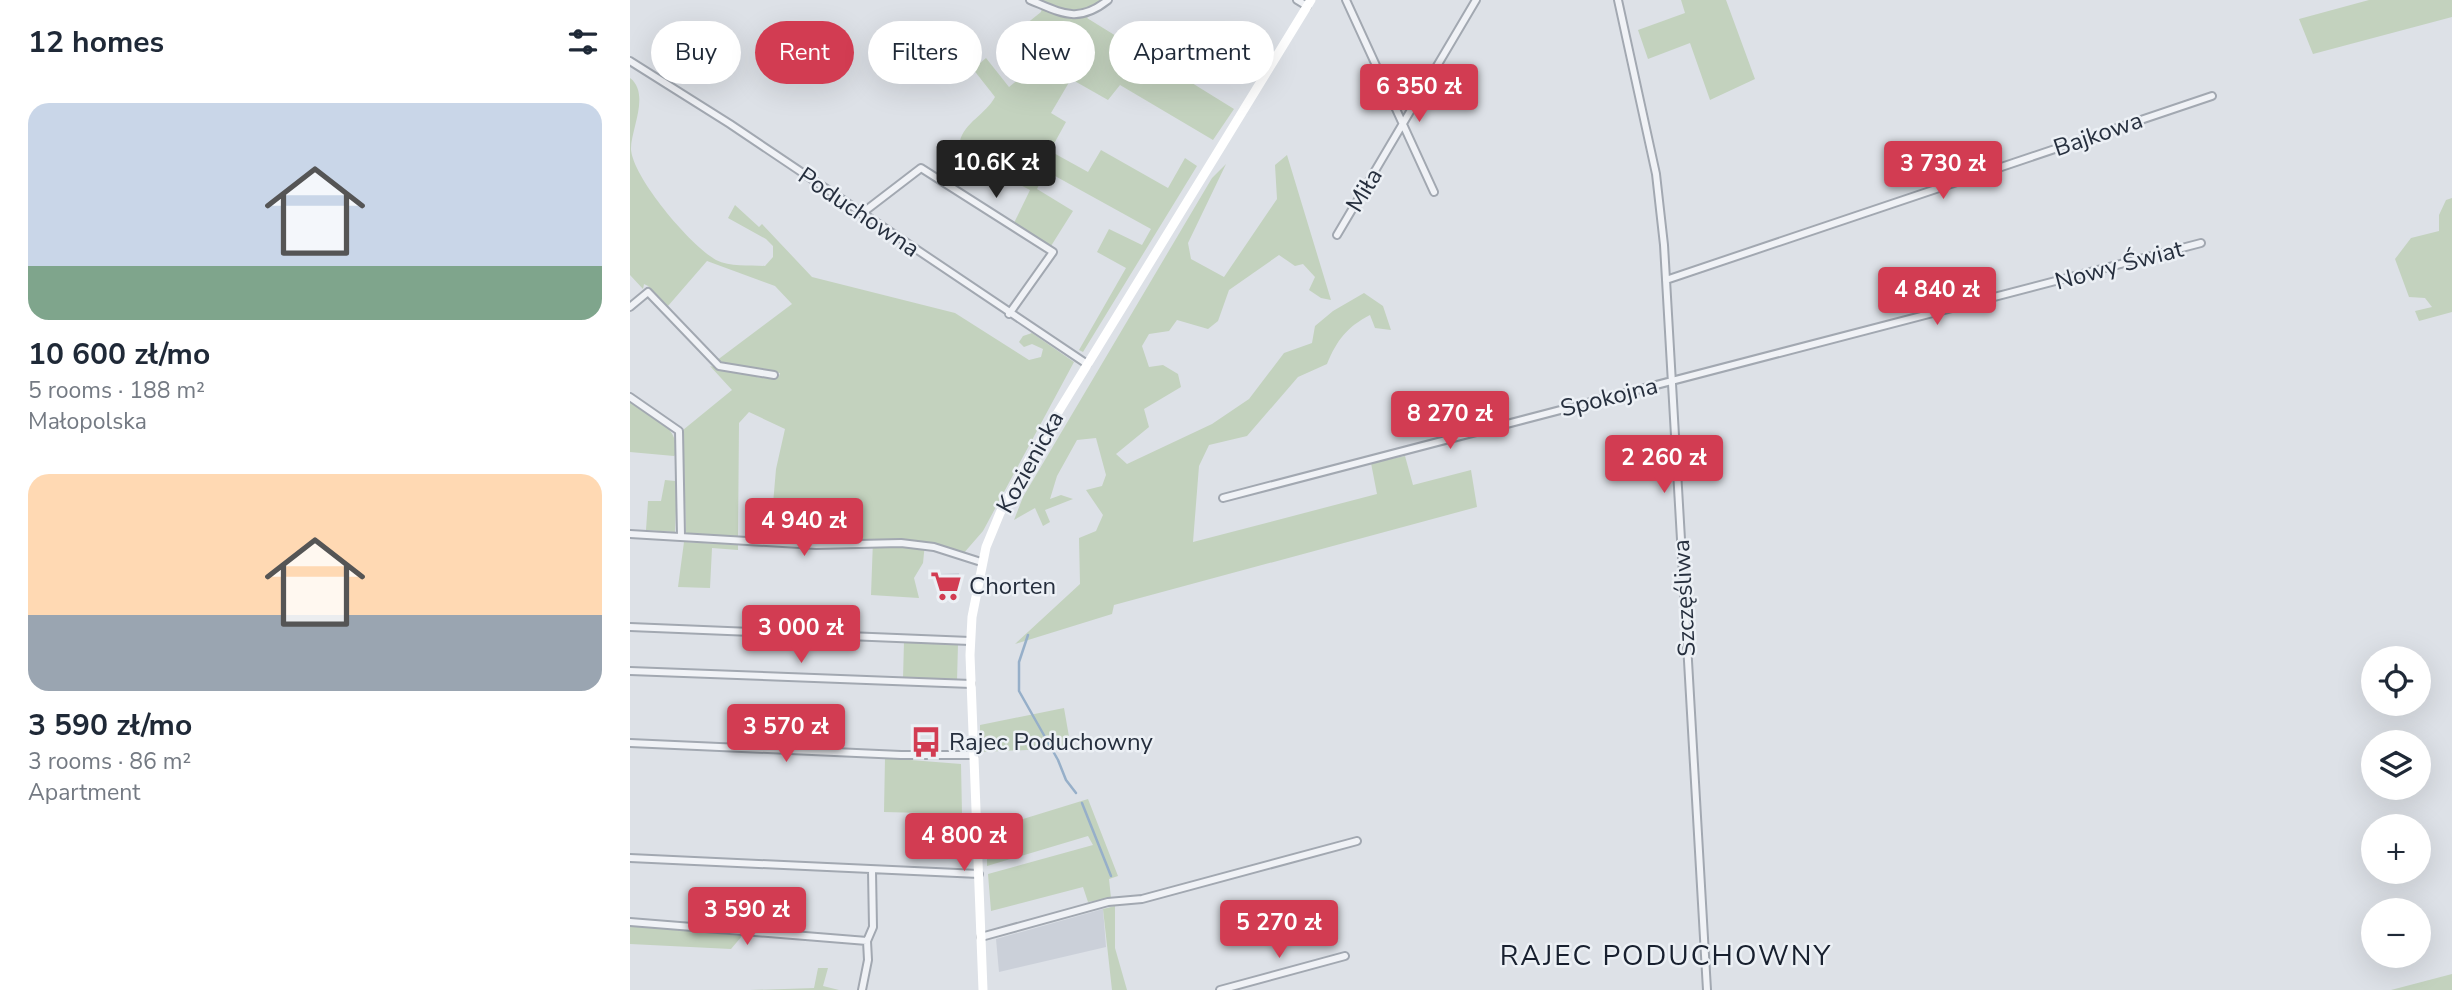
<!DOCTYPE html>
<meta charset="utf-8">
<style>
body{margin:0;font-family:"Nunito Sans",sans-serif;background:#f6f6f7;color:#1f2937;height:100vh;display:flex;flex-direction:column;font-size:26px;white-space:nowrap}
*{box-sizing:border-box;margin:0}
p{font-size:23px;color:#747a83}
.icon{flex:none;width:38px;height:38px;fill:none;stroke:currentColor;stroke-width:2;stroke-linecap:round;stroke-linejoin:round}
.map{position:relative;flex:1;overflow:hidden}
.panel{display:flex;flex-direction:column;background:#fff;width:630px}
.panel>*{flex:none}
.hud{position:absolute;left:21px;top:21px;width:665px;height:63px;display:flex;gap:14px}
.fabs{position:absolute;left:1731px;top:646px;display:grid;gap:14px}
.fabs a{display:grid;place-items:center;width:70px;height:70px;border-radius:50%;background:#fff;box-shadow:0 7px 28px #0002;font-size:35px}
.price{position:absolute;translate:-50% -60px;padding:0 16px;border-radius:7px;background:#d23c52;color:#fff;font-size:23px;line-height:46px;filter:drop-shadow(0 2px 4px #0008)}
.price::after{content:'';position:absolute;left:50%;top:42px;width:21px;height:16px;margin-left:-10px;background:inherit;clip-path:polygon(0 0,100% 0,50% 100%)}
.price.current{background:#222;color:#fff}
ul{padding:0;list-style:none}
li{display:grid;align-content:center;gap:14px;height:371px;padding:0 28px}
li span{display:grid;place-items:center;height:217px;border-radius:21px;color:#555}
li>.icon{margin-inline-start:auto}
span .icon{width:126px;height:126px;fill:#fffc;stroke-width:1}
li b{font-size:30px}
h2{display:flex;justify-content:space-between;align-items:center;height:84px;padding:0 28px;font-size:30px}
.pill{padding:0 24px;border-radius:32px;background:#fff;box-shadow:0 7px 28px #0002;font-size:24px;line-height:63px}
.pill.current{background:#d23c52;color:#fff}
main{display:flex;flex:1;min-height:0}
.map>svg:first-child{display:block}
</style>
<main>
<section class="panel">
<h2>12 homes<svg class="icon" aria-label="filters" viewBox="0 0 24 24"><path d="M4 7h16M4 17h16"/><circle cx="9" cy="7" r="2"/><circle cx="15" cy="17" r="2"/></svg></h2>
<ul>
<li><span style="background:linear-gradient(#c9d6e8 75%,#7fa58c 0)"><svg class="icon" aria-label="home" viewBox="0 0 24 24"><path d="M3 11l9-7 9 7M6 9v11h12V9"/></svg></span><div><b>10 600 zł/mo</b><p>5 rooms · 188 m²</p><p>Małopolska</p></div></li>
<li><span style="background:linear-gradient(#ffd9b3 65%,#9aa5b1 0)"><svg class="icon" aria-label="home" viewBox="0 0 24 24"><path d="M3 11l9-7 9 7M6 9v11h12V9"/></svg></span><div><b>3 590 zł/mo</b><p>3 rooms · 86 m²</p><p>Apartment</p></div></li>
</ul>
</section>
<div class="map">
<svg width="1822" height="990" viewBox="0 0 1822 990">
<rect width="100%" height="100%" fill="#dde1e7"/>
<path fill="#cbd0d9" d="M329,573L327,599H309L308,574Z
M473,909L476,947L369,972L366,939Z"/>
<path fill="#c3d2be" d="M401,0H478L457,18L604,109L583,140L490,85L478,100L441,79L421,113L436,122L420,151L458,172L471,150L538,188L555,158L567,166L453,352L449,350L496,268L467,252L479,229L512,245L521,229L416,171L407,189L443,211L421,246L384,223L400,190L381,180L380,171L330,141C334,123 356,114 365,97L343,69L356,58L379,87L421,53L396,24L411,12L413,4Z
M1051,0H1096L1125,79L1080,100L1060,43L1018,59L1008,30L1055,13Z
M1739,0H1822V17L1683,54L1669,19Z
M0,78C21,94 0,131 1,150C4,179 60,245 86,260C100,267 120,265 135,266L143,257V246L136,239L98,218L105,205L129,227L132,224L182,277L325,313L399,360L411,357L413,349L402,344L394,347L389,342L393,336L402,333L444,362L353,531L333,554L295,543L293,563L284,578L289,598L241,595L243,540L140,539L146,469L155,429L119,412L109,423L108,538L56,534L53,430L102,390L80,366L131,378L149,376L150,373L123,371L86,361L162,304L145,286L77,261L38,306L18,286L14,284L13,289L0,275Z
M657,155L701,300L691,298L679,290L685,277L673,264L665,266L649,255L599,290L588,321L578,329L547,320L539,331L519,334L512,346L519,367L533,365L548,374L551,387L514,409L519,427L486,454L497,464L582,424L619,399L654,353L682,343L685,326L703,311L734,293L753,306L761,330L745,328L740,315C717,327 707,340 697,364L668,377L617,436L579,445L569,466L563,542L747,494L741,463L775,456L783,485L841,470L847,507L484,605L482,614L385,644L450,584L449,538L466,531L473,515L456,490L472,486L476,475L466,438L447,440L427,476L420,499L431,495L443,499L415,510L420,522L413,526L405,508L384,520L393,497L582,178L596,164L558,243L561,259L594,277L647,199L645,165Z
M1822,198V312L1789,321L1785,311L1802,307L1795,298L1779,297L1765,259L1781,238L1809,231V215L1816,200Z
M0,401C21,415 47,424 47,453L44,456L0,452Z
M35,480L45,481L47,487L45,532L16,530L18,501H31Z
M54,542L108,545V550L82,548L80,588L48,587Z
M274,641L328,644L327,681L273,679Z
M434,708L441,748L350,752V725Z
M255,758L331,764L332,814L254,812Z
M458,799L488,876L479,879L481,898L458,902L453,887L361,911L358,874L463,845L458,836L357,866V824L393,819Z
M61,905L101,907L104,930L60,920Z
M485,906V948L497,990H482L473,909Z
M0,925L112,936L101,949L0,944Z
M188,968H198L193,986L209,990H120L184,988Z
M1822,974V990H1761Z"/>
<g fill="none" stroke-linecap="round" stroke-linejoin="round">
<path stroke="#96afc9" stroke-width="2.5" d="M398,635L389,662V691L428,760L436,780L446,793
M452,803L481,876"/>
<defs>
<path id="street" d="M400,0C432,13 448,24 478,0
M667,0L677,6
M716,0L804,192
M988,0L1026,174L1034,245L1077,990
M0,61L100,124L457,364
M231,214L291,168L423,252L379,314
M707,235L846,0
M1036,280L1582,96
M0,307L18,292L89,366L144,375
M0,397L49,431L51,536
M593,498L1571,243
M0,534L186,545L271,543L304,547L351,562
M0,627L340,641
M0,671L341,684
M0,743L271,755H344
M0,858L349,874
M0,922L237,941
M351,937L478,902L512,899L727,841
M232,990L238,960L237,941L243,927L242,871
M590,990L715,956"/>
</defs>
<use href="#street" stroke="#a2a8b1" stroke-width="10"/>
<use href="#street" stroke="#f0f2f6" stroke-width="6"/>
<path stroke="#fff" stroke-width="9" d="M353,990L340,655L342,617L356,547L370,513L400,458L681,0"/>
</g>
<defs>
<symbol id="supermarket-bare" viewBox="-9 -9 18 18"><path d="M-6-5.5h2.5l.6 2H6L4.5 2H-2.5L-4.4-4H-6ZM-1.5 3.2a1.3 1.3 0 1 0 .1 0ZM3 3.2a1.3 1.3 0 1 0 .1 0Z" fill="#d23c52" stroke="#ecf0f5" stroke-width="2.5" paint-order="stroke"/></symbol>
<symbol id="bus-bare" viewBox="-9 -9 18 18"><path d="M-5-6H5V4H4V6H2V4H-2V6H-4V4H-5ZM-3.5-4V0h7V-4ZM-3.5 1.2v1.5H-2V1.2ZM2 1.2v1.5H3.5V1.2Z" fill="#d23c52" stroke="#ecf0f5" stroke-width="2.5" paint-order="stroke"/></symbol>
</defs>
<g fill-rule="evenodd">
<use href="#supermarket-bare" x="294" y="564" width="44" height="44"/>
<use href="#bus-bare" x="274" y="720" width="44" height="44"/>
</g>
<g text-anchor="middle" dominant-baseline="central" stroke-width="5" stroke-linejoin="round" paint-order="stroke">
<g font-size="24" fill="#262f3e" stroke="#ecf0f5">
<text transform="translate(1468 134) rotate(-19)">Bajkowa</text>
<text transform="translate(734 190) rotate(-59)">Miła</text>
<text transform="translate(229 212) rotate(34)">Poduchowna</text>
<text transform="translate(1489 265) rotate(-15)">Nowy Świat</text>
<text transform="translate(979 397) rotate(-14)">Spokojna</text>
<text transform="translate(400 462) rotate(-61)">Kozienicka</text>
<text transform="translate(1054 598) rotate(-93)">Szczęśliwa</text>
</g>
<g font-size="24" fill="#262f3e" stroke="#ecf0f5" text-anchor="start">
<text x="339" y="586">Chorten</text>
<text x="319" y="742">Rajec Poduchowny</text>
</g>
<g font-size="28" letter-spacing="2" fill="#18202f" stroke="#ecf0f5">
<text x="1036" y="956">RAJEC PODUCHOWNY</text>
</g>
</g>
</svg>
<div class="fabs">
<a><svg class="icon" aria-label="locate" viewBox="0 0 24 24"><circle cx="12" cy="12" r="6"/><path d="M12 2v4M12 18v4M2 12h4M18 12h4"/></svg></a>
<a><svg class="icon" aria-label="layers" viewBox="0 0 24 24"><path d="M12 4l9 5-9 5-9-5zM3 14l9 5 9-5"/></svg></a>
<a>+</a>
<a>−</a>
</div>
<b class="price" style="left:789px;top:124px">6 350 zł</b>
<b class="price current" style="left:366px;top:200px">10.6K zł</b>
<b class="price" style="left:1313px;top:201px">3 730 zł</b>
<b class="price" style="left:1307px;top:327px">4 840 zł</b>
<b class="price" style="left:820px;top:451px">8 270 zł</b>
<b class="price" style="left:1034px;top:495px">2 260 zł</b>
<b class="price" style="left:174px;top:558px">4 940 zł</b>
<b class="price" style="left:171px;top:665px">3 000 zł</b>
<b class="price" style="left:156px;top:764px">3 570 zł</b>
<b class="price" style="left:334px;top:873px">4 800 zł</b>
<b class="price" style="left:117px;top:947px">3 590 zł</b>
<b class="price" style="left:649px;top:960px">5 270 zł</b>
<div class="hud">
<a class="pill">Buy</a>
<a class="pill current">Rent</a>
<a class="pill">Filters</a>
<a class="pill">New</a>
<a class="pill">Apartment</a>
</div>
</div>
</main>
